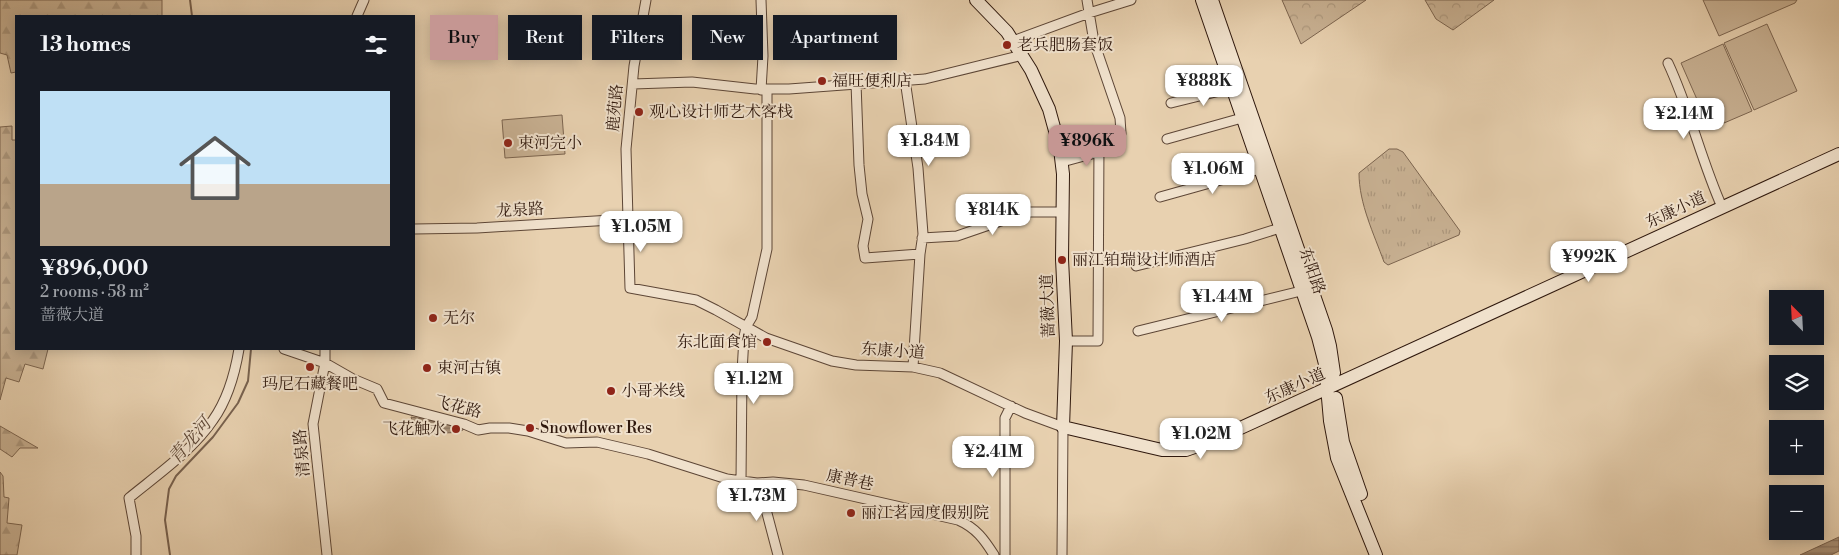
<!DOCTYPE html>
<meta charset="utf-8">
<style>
body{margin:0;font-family:"Libre Bodoni","Noto Serif SC",serif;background:#242831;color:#f1f3f6;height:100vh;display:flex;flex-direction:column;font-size:19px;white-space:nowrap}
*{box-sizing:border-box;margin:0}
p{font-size:16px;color:#9ea1a6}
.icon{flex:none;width:28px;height:28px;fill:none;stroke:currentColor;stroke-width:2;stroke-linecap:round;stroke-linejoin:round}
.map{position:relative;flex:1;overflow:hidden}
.details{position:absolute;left:15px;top:15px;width:400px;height:335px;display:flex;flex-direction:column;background:#171b24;border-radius:0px;box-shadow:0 2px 12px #0003}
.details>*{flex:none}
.banner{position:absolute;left:430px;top:15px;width:475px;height:45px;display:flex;gap:10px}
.needle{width:32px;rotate:336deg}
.buttons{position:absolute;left:1769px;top:290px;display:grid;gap:10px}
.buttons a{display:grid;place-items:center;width:55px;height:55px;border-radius:0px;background:#171b24;box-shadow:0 2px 12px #0003;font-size:25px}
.price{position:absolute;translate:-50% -42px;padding:0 11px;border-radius:10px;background:#fff;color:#222;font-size:16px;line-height:32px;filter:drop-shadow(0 1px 2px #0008)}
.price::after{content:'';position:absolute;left:50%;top:30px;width:15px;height:11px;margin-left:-8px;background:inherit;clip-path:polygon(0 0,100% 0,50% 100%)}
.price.on{background:#c59692;color:#111}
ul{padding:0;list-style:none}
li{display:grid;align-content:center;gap:10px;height:265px;padding:0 25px}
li+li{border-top:1px solid #363941}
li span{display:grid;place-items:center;height:155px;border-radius:0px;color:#555}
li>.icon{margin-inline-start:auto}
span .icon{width:90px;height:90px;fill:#fffc;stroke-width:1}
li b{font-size:21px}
h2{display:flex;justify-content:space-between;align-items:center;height:60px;padding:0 25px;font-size:21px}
.chip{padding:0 18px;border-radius:0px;background:#171b24;box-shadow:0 2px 12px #0003;font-size:18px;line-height:45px}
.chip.on{background:#c59692;color:#111}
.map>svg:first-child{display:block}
</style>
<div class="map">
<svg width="1839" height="555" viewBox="0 0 1839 555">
<defs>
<pattern id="grass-tufts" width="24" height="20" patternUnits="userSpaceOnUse" patternTransform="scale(1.25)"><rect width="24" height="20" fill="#c9b294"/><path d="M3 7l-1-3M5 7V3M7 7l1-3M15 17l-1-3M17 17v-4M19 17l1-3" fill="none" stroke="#ad987e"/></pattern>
<pattern id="forest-firs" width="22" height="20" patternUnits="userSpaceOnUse" patternTransform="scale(1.25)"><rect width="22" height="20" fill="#c9b294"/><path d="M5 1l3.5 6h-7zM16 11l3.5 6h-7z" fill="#ad987e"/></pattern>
<pattern id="park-crowns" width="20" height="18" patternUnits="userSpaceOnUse" patternTransform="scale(1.25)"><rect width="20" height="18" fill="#c9b294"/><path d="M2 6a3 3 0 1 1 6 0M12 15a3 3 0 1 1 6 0" fill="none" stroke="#ad987e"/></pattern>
<pattern id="water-rules" width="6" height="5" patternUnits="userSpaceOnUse" patternTransform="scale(1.25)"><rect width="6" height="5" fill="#a99279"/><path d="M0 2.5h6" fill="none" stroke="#8a7662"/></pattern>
</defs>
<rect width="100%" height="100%" fill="#e8d1b0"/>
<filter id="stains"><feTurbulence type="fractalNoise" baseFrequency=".004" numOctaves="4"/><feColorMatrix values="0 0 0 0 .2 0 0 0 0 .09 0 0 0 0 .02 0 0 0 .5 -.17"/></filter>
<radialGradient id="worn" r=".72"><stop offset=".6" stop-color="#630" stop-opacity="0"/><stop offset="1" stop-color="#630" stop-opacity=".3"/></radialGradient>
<path fill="url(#grass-tufts)" stroke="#7c6550" d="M1389,149H1397L1403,152L1460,231L1459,235L1388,265L1384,262C1374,234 1359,204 1359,173Z"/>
<path fill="url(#forest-firs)" stroke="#7c6550" d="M0,0H162V16H16V72L11,73L7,55L0,53Z
M12,126V140H16V349H48L43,369L25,364L19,382L6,378L0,400V127Z
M0,426L38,448H20L12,457L0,449Z
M0,472L3,476L4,497L9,498L7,523L22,525L17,555H0Z"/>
<path fill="url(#park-crowns)" stroke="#7c6550" d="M1282,0H1366L1301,44Z
M1425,0H1494L1453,30L1436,19Z"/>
<path fill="#c9b294" stroke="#7c6550" d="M1703,0H1797L1795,3L1719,36Z
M1767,24L1797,91L1754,110L1724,43Z
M1723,44L1752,111L1710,129L1681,63Z
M562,115L565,154L505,158L502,120Z"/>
<path fill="url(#water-rules)" stroke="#78614e" d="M411,417L465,426L463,430C450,436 415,433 411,417Z
M1839,537V551L1831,555H1800Z"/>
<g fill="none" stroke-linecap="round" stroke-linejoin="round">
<path stroke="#78614e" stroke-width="2" d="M190,0L192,16
M170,555L165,520L169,489L176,476L213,437L238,403L248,381L251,349"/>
<defs>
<path id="street" d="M646,0L634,66L626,149L630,288L696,300L716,310L766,338L832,361L856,365L913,367L940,373L1025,413L1063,427L1062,555
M761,0L763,56L761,90
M357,16L364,0
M1013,41L1089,13L1131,0
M1668,63C1690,110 1701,160 1722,207
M905,80L918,168L923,234L920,254L913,367
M856,83L859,165L862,194L868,219L863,246L865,258L920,254
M633,84L692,82L755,89H789L925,79L1023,55
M1171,103L1232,88
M1167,139L1242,118
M1062,162L1099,152
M1160,197L1260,169
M414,229L477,228L628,219
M922,238L957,236L1027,212H1063
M1136,266L1245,239L1280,228
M1138,331L1301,291
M1066,341H1098L1099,142L1121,133L1120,118L1094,42L1087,0
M284,349L325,363L353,379L377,389L384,403L464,424L478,430L490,428H509L528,431L566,443L597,442L648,454L727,479L757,483L773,482L804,485L958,520C976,528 984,539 994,555
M325,349V363L313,424L327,555
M741,481L742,372L744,337L746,327L752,317L767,249V90
M759,483L778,555
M136,555V536L129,498C157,475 193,450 213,420C228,399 235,373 239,349
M1005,555V418L1011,406"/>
<path id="secondary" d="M976,0L1007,32L1031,70L1049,109L1060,149L1063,174L1062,259L1066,341L1063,427L1162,450H1186L1212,441L1839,154
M1202,0L1318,337L1325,364L1330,421L1337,458L1376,555
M1212,0L1326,330L1330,346L1334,373
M1336,398L1343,442L1361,494"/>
</defs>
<use href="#street" stroke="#5d4636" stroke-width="11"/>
<use href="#secondary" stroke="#2f180d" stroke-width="14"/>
<use href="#street" stroke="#f0e1cc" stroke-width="9"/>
<use href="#secondary" stroke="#f0e1cc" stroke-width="12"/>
</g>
<g fill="#8f2418" stroke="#f0e1cc" stroke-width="2">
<circle cx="1007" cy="45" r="5"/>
<circle cx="822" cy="81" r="5"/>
<circle cx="639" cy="112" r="5"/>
<circle cx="508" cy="143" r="5"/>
<circle cx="1062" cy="260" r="5"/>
<circle cx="433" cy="318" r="5"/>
<circle cx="767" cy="342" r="5"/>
<circle cx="310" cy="367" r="5"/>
<circle cx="427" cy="368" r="5"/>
<circle cx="611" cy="391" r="5"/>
<circle cx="530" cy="428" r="5"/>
<circle cx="456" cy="429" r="5"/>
<circle cx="851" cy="513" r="5"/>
</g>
<g text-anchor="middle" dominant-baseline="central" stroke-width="4" stroke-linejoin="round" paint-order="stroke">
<g font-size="16" fill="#2f180d" stroke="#f0e1cc" text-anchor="start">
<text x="1017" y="45">老兵肥肠套饭</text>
<text x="832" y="81">福旺便利店</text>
<text x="649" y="112">观心设计师艺术客栈</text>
<text x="518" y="143">束河完小</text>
<text x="1072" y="260">丽江铂瑞设计师酒店</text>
<text x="443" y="318">无尔</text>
<text x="757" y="342" text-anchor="end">东北面食馆</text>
<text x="437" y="368">束河古镇</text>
<text x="310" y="384" text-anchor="middle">玛尼石藏餐吧</text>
<text x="621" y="391">小哥米线</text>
<text x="540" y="428">Snowflower Res</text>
<text x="446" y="429" text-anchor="end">飞花触水</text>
<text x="861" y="513">丽江茗园度假别院</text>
</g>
<g font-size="16" fill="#2f180d" stroke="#f0e1cc">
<text transform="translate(615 108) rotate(-85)">鹿苑路</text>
<text transform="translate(520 210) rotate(-3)">龙泉路</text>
<text transform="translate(1676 210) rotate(-25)">东康小道</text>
<text transform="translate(1312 271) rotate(71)">东阳路</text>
<text transform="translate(1048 306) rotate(-92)">蔷薇大道</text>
<text transform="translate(893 351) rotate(4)">东康小道</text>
<text transform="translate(1295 386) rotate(-24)">东康小道</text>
<text transform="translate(458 407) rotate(14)">飞花路</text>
<text transform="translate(302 453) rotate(-95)">清泉路</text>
<text transform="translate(850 480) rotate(12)">康普巷</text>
</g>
<g font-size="18" font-style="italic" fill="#604938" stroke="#f0e1cc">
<text transform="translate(190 441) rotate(-49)">青龙河</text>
</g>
</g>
<rect width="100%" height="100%" filter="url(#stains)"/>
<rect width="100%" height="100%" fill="url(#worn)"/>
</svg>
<div class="buttons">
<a><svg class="needle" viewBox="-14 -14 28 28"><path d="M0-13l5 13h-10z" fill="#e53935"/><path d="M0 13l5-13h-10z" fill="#9ea1a6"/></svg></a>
<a><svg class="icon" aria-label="layers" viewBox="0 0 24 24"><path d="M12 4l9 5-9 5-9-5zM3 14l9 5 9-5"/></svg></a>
<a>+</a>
<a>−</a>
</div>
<b class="price" style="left:1204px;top:107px">¥888K</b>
<b class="price" style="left:1684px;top:140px">¥2.14M</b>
<b class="price" style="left:929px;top:167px">¥1.84M</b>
<b class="price on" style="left:1087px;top:167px">¥896K</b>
<b class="price" style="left:1213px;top:195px">¥1.06M</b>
<b class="price" style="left:993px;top:236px">¥814K</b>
<b class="price" style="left:641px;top:253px">¥1.05M</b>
<b class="price" style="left:1589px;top:283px">¥992K</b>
<b class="price" style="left:1222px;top:323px">¥1.44M</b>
<b class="price" style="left:754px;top:405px">¥1.12M</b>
<b class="price" style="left:1201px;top:460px">¥1.02M</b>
<b class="price" style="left:993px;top:478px">¥2.41M</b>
<b class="price" style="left:757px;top:522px">¥1.73M</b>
<div class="banner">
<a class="chip on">Buy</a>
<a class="chip">Rent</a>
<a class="chip">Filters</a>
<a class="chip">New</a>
<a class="chip">Apartment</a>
</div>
<section class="details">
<h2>13 homes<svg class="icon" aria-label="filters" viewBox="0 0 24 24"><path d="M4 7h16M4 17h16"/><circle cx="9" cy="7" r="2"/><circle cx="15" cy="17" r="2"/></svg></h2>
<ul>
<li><span style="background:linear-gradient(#bfe0f5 60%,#b9a48a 0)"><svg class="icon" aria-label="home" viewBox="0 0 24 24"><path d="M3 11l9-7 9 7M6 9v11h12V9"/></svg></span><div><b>¥896,000</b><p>2 rooms · 58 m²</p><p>蔷薇大道</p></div></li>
</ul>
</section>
</div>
